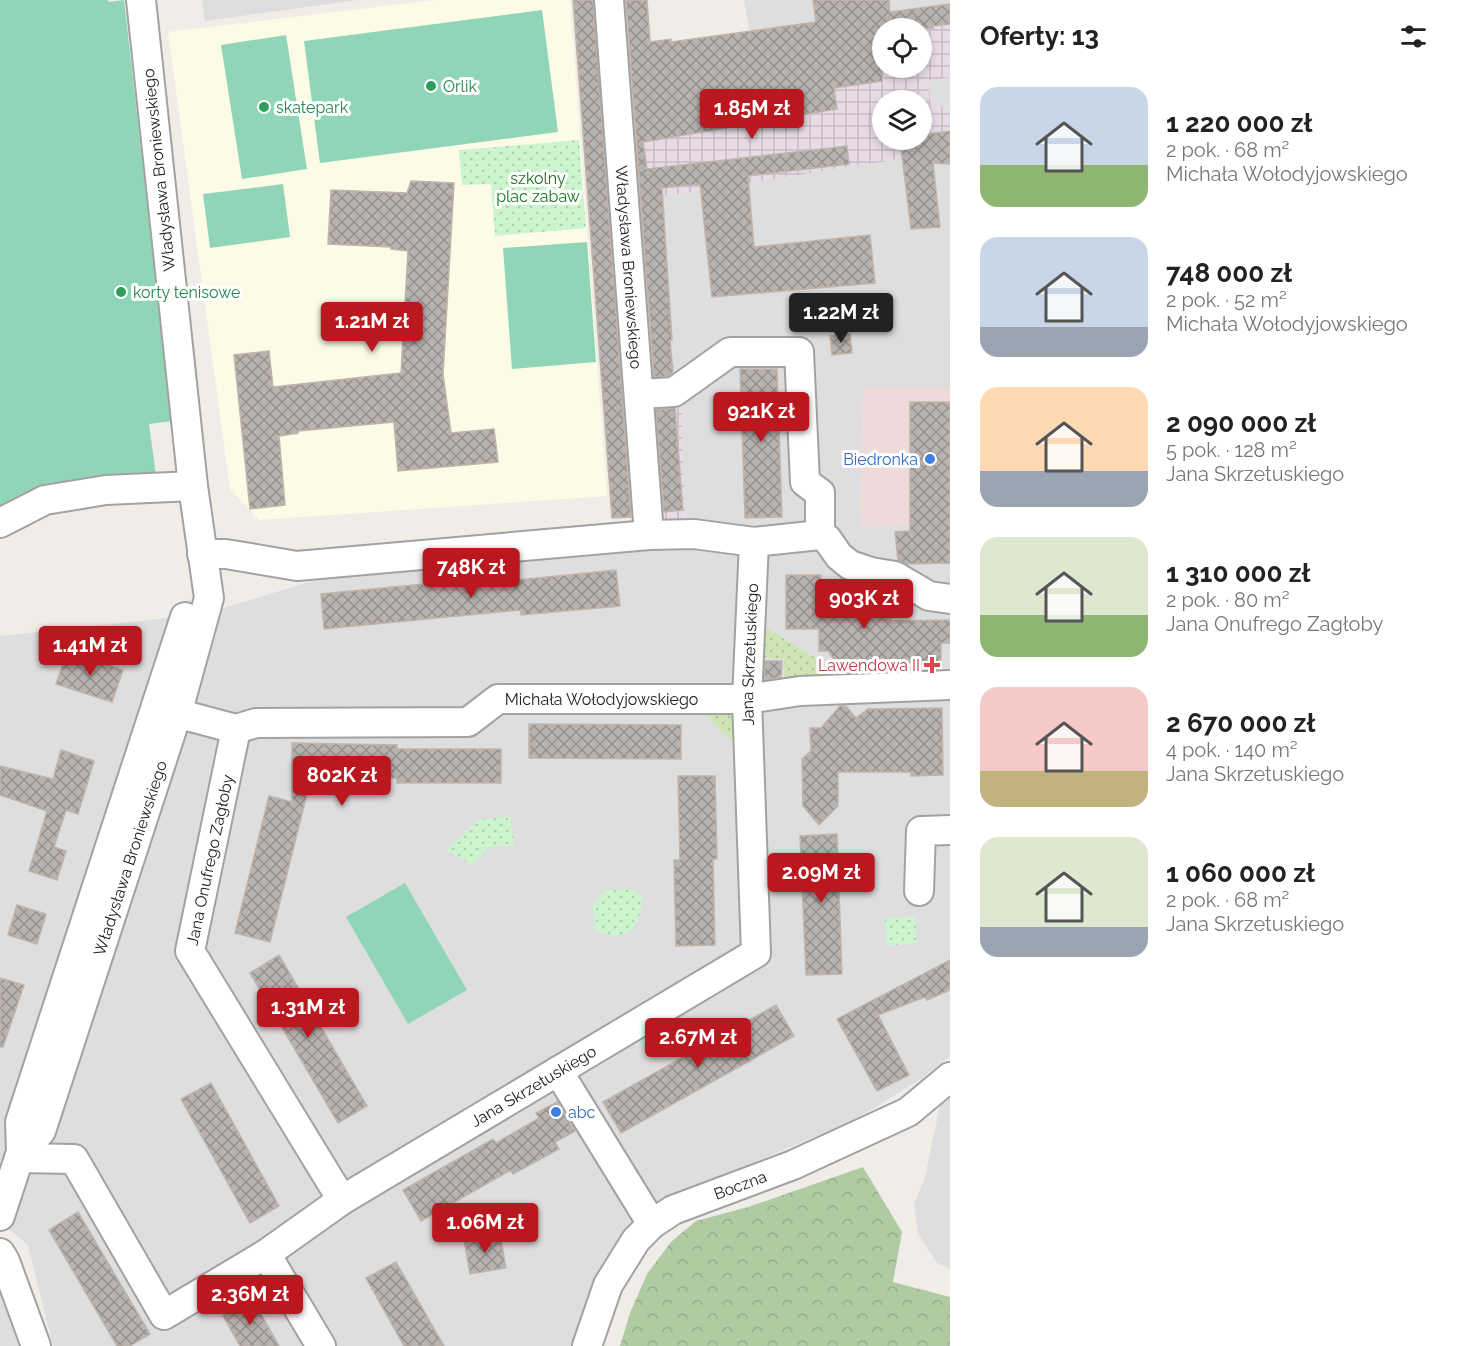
<!DOCTYPE html>
<html lang="pl">
<meta charset="utf-8">
<style>
body{margin:0;font-family:Raleway,sans-serif;background:#f6f6f6;color:#222;height:100vh;display:flex;flex-direction:column;font-size:22px;white-space:nowrap}
*{box-sizing:border-box;margin:0}
p{font-size:20px;color:#767676}
.icon{flex:none;width:33px;height:33px;fill:none;stroke:currentColor;stroke-width:2;stroke-linecap:round;stroke-linejoin:round}
.map{position:relative;flex:1;overflow:hidden}
.panel{display:flex;flex-direction:column;background:#fff;width:510px}
.panel>*{flex:none}
.tools{position:absolute;left:872px;top:18px;display:grid;gap:12px}
.tools a{display:grid;place-items:center;width:60px;height:60px;border-radius:50%;background:#fff;box-shadow:0 3px 9px #0003;font-size:30px}
.price{position:absolute;translate:-50% -51px;padding:0 14px;border-radius:6px;background:#ba181e;color:#fff;font-size:20px;line-height:39px;filter:drop-shadow(0 2px 3px #0008)}
.price::after{content:'';position:absolute;left:50%;top:36px;width:18px;height:14px;margin-left:-9px;background:inherit;clip-path:polygon(0 0,100% 0,50% 100%)}
.price.active{background:#222;color:#fff}
ul{padding:0;list-style:none}
li{display:flex;align-items:center;gap:18px;height:150px;padding:0 30px}
li span{display:grid;place-items:center;flex:none;width:168px;height:120px;border-radius:18px;color:#555}
li>.icon{margin-inline-start:auto}
span .icon{width:72px;height:72px;fill:#fffc;stroke-width:1}
li b{font-size:26px}
h2{display:flex;justify-content:space-between;align-items:center;height:72px;padding:0 30px;font-size:26px}
main{display:flex;flex:1;min-height:0}
.map>svg:first-child{display:block}
</style>
<main>
<div class="map">
<svg width="950" height="1346" viewBox="0 0 950 1346">
<defs>
<pattern id="industrial-grid" width="8" height="8" patternUnits="userSpaceOnUse" patternTransform="scale(1.5)"><rect width="8" height="8" fill="#e8dbe6"/><path d="M0 4h8M4 0v8" fill="none" stroke="#c7bcc5"/></pattern>
<pattern id="grass-dots" width="8" height="8" patternUnits="userSpaceOnUse" patternTransform="scale(1.5)"><rect width="8" height="8" fill="#cee4b5"/><path d="M2 2h.1M6 6h.1" fill="none" stroke="#b1c39b" stroke-width="1.8" stroke-linecap="round"/></pattern>
<pattern id="forest-crowns" width="20" height="18" patternUnits="userSpaceOnUse" patternTransform="scale(1.5)"><rect width="20" height="18" fill="#b0caa2"/><path d="M2 6a3 3 0 1 1 6 0M12 15a3 3 0 1 1 6 0" fill="none" stroke="#97ad8b"/></pattern>
<pattern id="park-dots" width="8" height="8" patternUnits="userSpaceOnUse" patternTransform="scale(1.5)"><rect width="8" height="8" fill="#ccf4ce"/><path d="M2 2h.1M6 6h.1" fill="none" stroke="#afd1b1" stroke-width="1.8" stroke-linecap="round"/></pattern>
<pattern id="building-cross-hatch" width="8" height="8" patternUnits="userSpaceOnUse" patternTransform="scale(1.5)"><rect width="8" height="8" fill="#b9b3af"/><path d="M0 0l8 8M0 8l8-8" fill="none" stroke="#96918e"/></pattern>
</defs>
<rect width="100%" height="100%" fill="#f0ede9"/>
<path fill="#dfdede" fill-rule="evenodd" d="M744,0H950V314L864,320L861,526L950,523V1056L921,1079L853,1121L660,1201L579,1346H53L28,1245L0,1222V636L204,614L319,579L692,538L685,514L669,340L660,197L750,35ZM882,28H921V68H882ZM882,100H921V140H882Z
M950,1077V1269L937,1263L918,1234L914,1204L925,1177L945,1082Z
M0,1253L36,1346H0Z"/>
<path fill="#eedada" d="M950,314V523L861,527L864,320Z"/>
<path fill="url(#industrial-grid)" fill-rule="evenodd" d="M609,0H647L652,47L950,11V77L929,81L930,106L950,107V151L660,197L669,340L681,399L685,521L651,525ZM882,28H921V68H882ZM882,100H921V140H882Z"/>
<path fill="#fcfbe6" d="M435,0H570L607,496L259,520L230,489L168,32Z"/>
<path fill="url(#grass-dots)" d="M762,625L833,669V675L784,682V659L763,657Z
M702,710L730,713L737,725L739,750Z"/>
<path fill="url(#forest-crowns)" d="M863,1167L902,1232L893,1282L950,1297V1346H620L630,1313L647,1274L671,1242L696,1221L748,1207Z"/>
<path fill="url(#park-dots)" d="M579,140L586,228L495,236L491,184L462,185L459,150Z
M510,816L514,845L489,847L472,865L447,850L479,820Z
M630,889L643,896L639,918L630,932L615,937L596,931L592,905L606,890Z
M915,916L917,943L887,946L885,919Z"/>
<path fill="#91d5b8" d="M0,0H108L109,2L124,0L172,421L149,424L156,475L0,511Z
M542,10L558,132L320,163L304,41Z
M286,35L307,169L242,179L221,45Z
M283,184L290,237L210,248L203,194Z
M587,242L596,362L512,369L503,248Z
M405,883L467,990L408,1024L346,917Z"/>
<path fill="#ddd" d="M202,0H358L205,21Z
M950,314V387L863,389L864,320Z
M580,1288L583,1313L571,1316L573,1326L569,1346H531L523,1295Z"/>
<path fill="url(#building-cross-hatch)" stroke="#c0b5ad" stroke-width="1.5" d="M573,0H593L631,517L612,518Z
M626,0H647L650,42L671,39V42L816,22L813,0H889L890,12L950,4V24L933,26V28H882V81L834,88L837,109L643,142L647,169L847,146L849,164L748,176L754,247L870,235L875,283L712,297L700,184L662,188L672,340L670,341L673,372L668,376L654,377Z
M950,131V164L933,163L940,227L911,229L900,140H921V135Z
M411,181L454,183L443,374L451,433L494,429L498,462L398,471L394,422L298,431V433L279,436L285,505L250,509L234,355L269,351L273,387L401,373L408,251L391,249V247L328,244L331,190L407,193Z
M850,334L852,353L832,355L830,336Z
M740,369H777L782,517L745,518Z
M910,402H950V563L907,564L898,560L895,532L910,531Z
M675,408L683,510L664,512L656,410Z
M616,570L620,606L521,615V610L324,629L321,594L518,575V580Z
M786,575H821V605L861,604L871,614L891,595V621L950,620V643H941V668H866L856,658L847,664L838,665L828,651H819V629H786Z
M67,652L123,670L112,702L56,684Z
M765,661H782L781,677L764,680Z
M840,706H846L856,718L868,709L942,708L943,775L911,776V772H838V806L819,825L803,806L802,759L811,751L810,728H821Z
M529,724L681,725V759L529,758Z
M292,743L397,745V749H501V783H397V778H311L270,942L235,933L269,796L292,802Z
M61,750L94,761L78,814L66,810L54,847L66,851L57,880L29,871L47,811L0,795V766L53,779Z
M678,776H715L717,859H713L715,945L676,946L674,860H680Z
M837,834L842,974L806,975L800,836Z
M17,905L46,914L37,944L8,935Z
M279,955L367,1106L338,1123L250,973Z
M950,960V990L927,1000L925,997L878,1015L909,1075L877,1091L837,1019Z
M0,978L24,985L3,1047H0Z
M776,1005L794,1036L621,1133L603,1102Z
M211,1083L279,1206L250,1223L181,1099Z
M557,1102L575,1131L555,1142L559,1149L513,1174L511,1170L421,1221L403,1190L493,1139L496,1143L539,1118L536,1113Z
M78,1212L150,1334L130,1346H117L49,1230Z
M500,1234L506,1268L470,1274L464,1240Z
M396,1262L444,1346H404L366,1278Z
M252,1298L279,1346H240L223,1316Z"/>
<g fill="none" stroke-linecap="round" stroke-linejoin="round">
<defs>
<g id="minor">
<path id="s1" d="M609,0L649,535"/>
<path d="M639,394L674,392L730,352H799L805,482L820,493V535"/>
<path d="M0,523L45,500L106,490L193,486"/>
<path d="M202,554H226L297,566L649,535L694,534L754,542L820,535L827,539L839,556L850,565L871,572L895,576L929,596L950,599"/>
<path id="s2" d="M157,708L236,729L256,723L468,722L498,699H747L800,691L950,685"/>
<path d="M236,729L190,951L342,1200"/>
<path d="M919,891L921,831L950,830"/>
<path d="M558,1071L652,1224"/>
<path id="s3" d="M21,1152L41,1131L177,714L209,598L193,486L141,0"/>
<path id="s4" d="M19,1158L74,1159L164,1315L266,1254L342,1200L756,953L747,699L754,542"/>
<path d="M0,1216L21,1152L20,1122L185,617"/>
<path d="M0,1253L5,1261L36,1346"/>
<path d="M266,1254L321,1346"/>
<path id="s5" d="M587,1346L608,1285L636,1240L652,1224L673,1210L793,1165L908,1112L950,1077"/>
</g>
</defs>
<use href="#minor" stroke="#a2a2a2" stroke-width="32"/>
<use href="#minor" stroke="#fff" stroke-width="28"/>
</g>
<g fill="#2e9e5b" stroke="#fff" stroke-width="2">
<circle cx="431" cy="86" r="6"/>
<circle cx="264" cy="107" r="6"/>
<circle cx="121" cy="292" r="6"/>
</g>
<g fill="#3f7fe0" stroke="#fff" stroke-width="2">
<circle cx="930" cy="459" r="6"/>
<circle cx="556" cy="1112" r="6"/>
</g>
<path fill="#e0444e" stroke="#fff" stroke-width="2" d="M929 656h6v6h6v6h-6v6h-6v-6h-6v-6h6z"/>
<g text-anchor="middle" dominant-baseline="central" stroke-width="6" stroke-linejoin="round" paint-order="stroke">
<g font-size="16" fill="#27864d" stroke="#fff" text-anchor="start">
<text x="443" y="86">Orlik</text>
<text x="276" y="107">skatepark</text>
<text x="133" y="292">korty tenisowe</text>
</g>
<g font-size="16" fill="#212121" stroke="#fff">
<text transform="translate(159 170) rotate(-96)">Władysława Broniewskiego</text>
<text stroke="none"><textPath href="#s1" startOffset="268">Władysława Broniewskiego</textPath></text>
<text stroke="none"><textPath href="#s4" startOffset="1228">Jana Skrzetuskiego</textPath></text>
<text stroke="none"><textPath href="#s2" startOffset="456">Michała Wołodyjowskiego</textPath></text>
<text stroke="none"><textPath href="#s3" startOffset="316">Władysława Broniewskiego</textPath></text>
<text transform="translate(210 860) rotate(-78)">Jana Onufrego Zagłoby</text>
<text stroke="none"><textPath href="#s4" startOffset="670">Jana Skrzetuskiego</textPath></text>
<text stroke="none"><textPath href="#s5" startOffset="237">Boczna</textPath></text>
</g>
<g font-size="16" fill="#19741e" stroke="#fff">
<text x="538" y="178">szkolny<tspan x="538" dy="18">plac zabaw</tspan></text>
</g>
<g font-size="16" fill="#366cbe" stroke="#fff" text-anchor="end">
<text x="918" y="459">Biedronka</text>
<text x="568" y="1112" text-anchor="start">abc</text>
</g>
<g font-size="16" fill="#be3a42" stroke="#fff" text-anchor="end">
<text x="920" y="665">Lawendowa II</text>
</g>
</g>
</svg>
<div class="tools">
<a><svg class="icon" aria-label="locate" viewBox="0 0 24 24"><circle cx="12" cy="12" r="6"/><path d="M12 2v4M12 18v4M2 12h4M18 12h4"/></svg></a>
<a><svg class="icon" aria-label="layers" viewBox="0 0 24 24"><path d="M12 4l9 5-9 5-9-5zM3 14l9 5 9-5"/></svg></a>
</div>
<b class="price" style="left:752px;top:140px">1.85M zł</b>
<b class="price active" style="left:841px;top:344px">1.22M zł</b>
<b class="price" style="left:372px;top:353px">1.21M zł</b>
<b class="price" style="left:761px;top:443px">921K zł</b>
<b class="price" style="left:471px;top:599px">748K zł</b>
<b class="price" style="left:864px;top:630px">903K zł</b>
<b class="price" style="left:90px;top:677px">1.41M zł</b>
<b class="price" style="left:342px;top:807px">802K zł</b>
<b class="price" style="left:821px;top:904px">2.09M zł</b>
<b class="price" style="left:308px;top:1039px">1.31M zł</b>
<b class="price" style="left:698px;top:1069px">2.67M zł</b>
<b class="price" style="left:485px;top:1254px">1.06M zł</b>
<b class="price" style="left:250px;top:1326px">2.36M zł</b>
</div>
<section class="panel">
<h2>Oferty: 13<svg class="icon" aria-label="filters" viewBox="0 0 24 24"><path d="M4 7h16M4 17h16"/><circle cx="9" cy="7" r="2"/><circle cx="15" cy="17" r="2"/></svg></h2>
<ul>
<li><span style="background:linear-gradient(#c9d6e8 65%,#8fb573 0)"><svg class="icon" aria-label="home" viewBox="0 0 24 24"><path d="M3 11l9-7 9 7M6 9v11h12V9"/></svg></span><div><b>1 220 000 zł</b><p>2 pok. · 68 m²</p><p>Michała Wołodyjowskiego</p></div></li>
<li><span style="background:linear-gradient(#c9d6e8 75%,#9aa5b1 0)"><svg class="icon" aria-label="home" viewBox="0 0 24 24"><path d="M3 11l9-7 9 7M6 9v11h12V9"/></svg></span><div><b>748 000 zł</b><p>2 pok. · 52 m²</p><p>Michała Wołodyjowskiego</p></div></li>
<li><span style="background:linear-gradient(#ffd9b3 70%,#9aa5b1 0)"><svg class="icon" aria-label="home" viewBox="0 0 24 24"><path d="M3 11l9-7 9 7M6 9v11h12V9"/></svg></span><div><b>2 090 000 zł</b><p>5 pok. · 128 m²</p><p>Jana Skrzetuskiego</p></div></li>
<li><span style="background:linear-gradient(#dfe7d0 65%,#8fb573 0)"><svg class="icon" aria-label="home" viewBox="0 0 24 24"><path d="M3 11l9-7 9 7M6 9v11h12V9"/></svg></span><div><b>1 310 000 zł</b><p>2 pok. · 80 m²</p><p>Jana Onufrego Zagłoby</p></div></li>
<li><span style="background:linear-gradient(#f6c9c9 70%,#c2b280 0)"><svg class="icon" aria-label="home" viewBox="0 0 24 24"><path d="M3 11l9-7 9 7M6 9v11h12V9"/></svg></span><div><b>2 670 000 zł</b><p>4 pok. · 140 m²</p><p>Jana Skrzetuskiego</p></div></li>
<li><span style="background:linear-gradient(#dfe7d0 75%,#9aa5b1 0)"><svg class="icon" aria-label="home" viewBox="0 0 24 24"><path d="M3 11l9-7 9 7M6 9v11h12V9"/></svg></span><div><b>1 060 000 zł</b><p>2 pok. · 68 m²</p><p>Jana Skrzetuskiego</p></div></li>
</ul>
</section>
</main>
